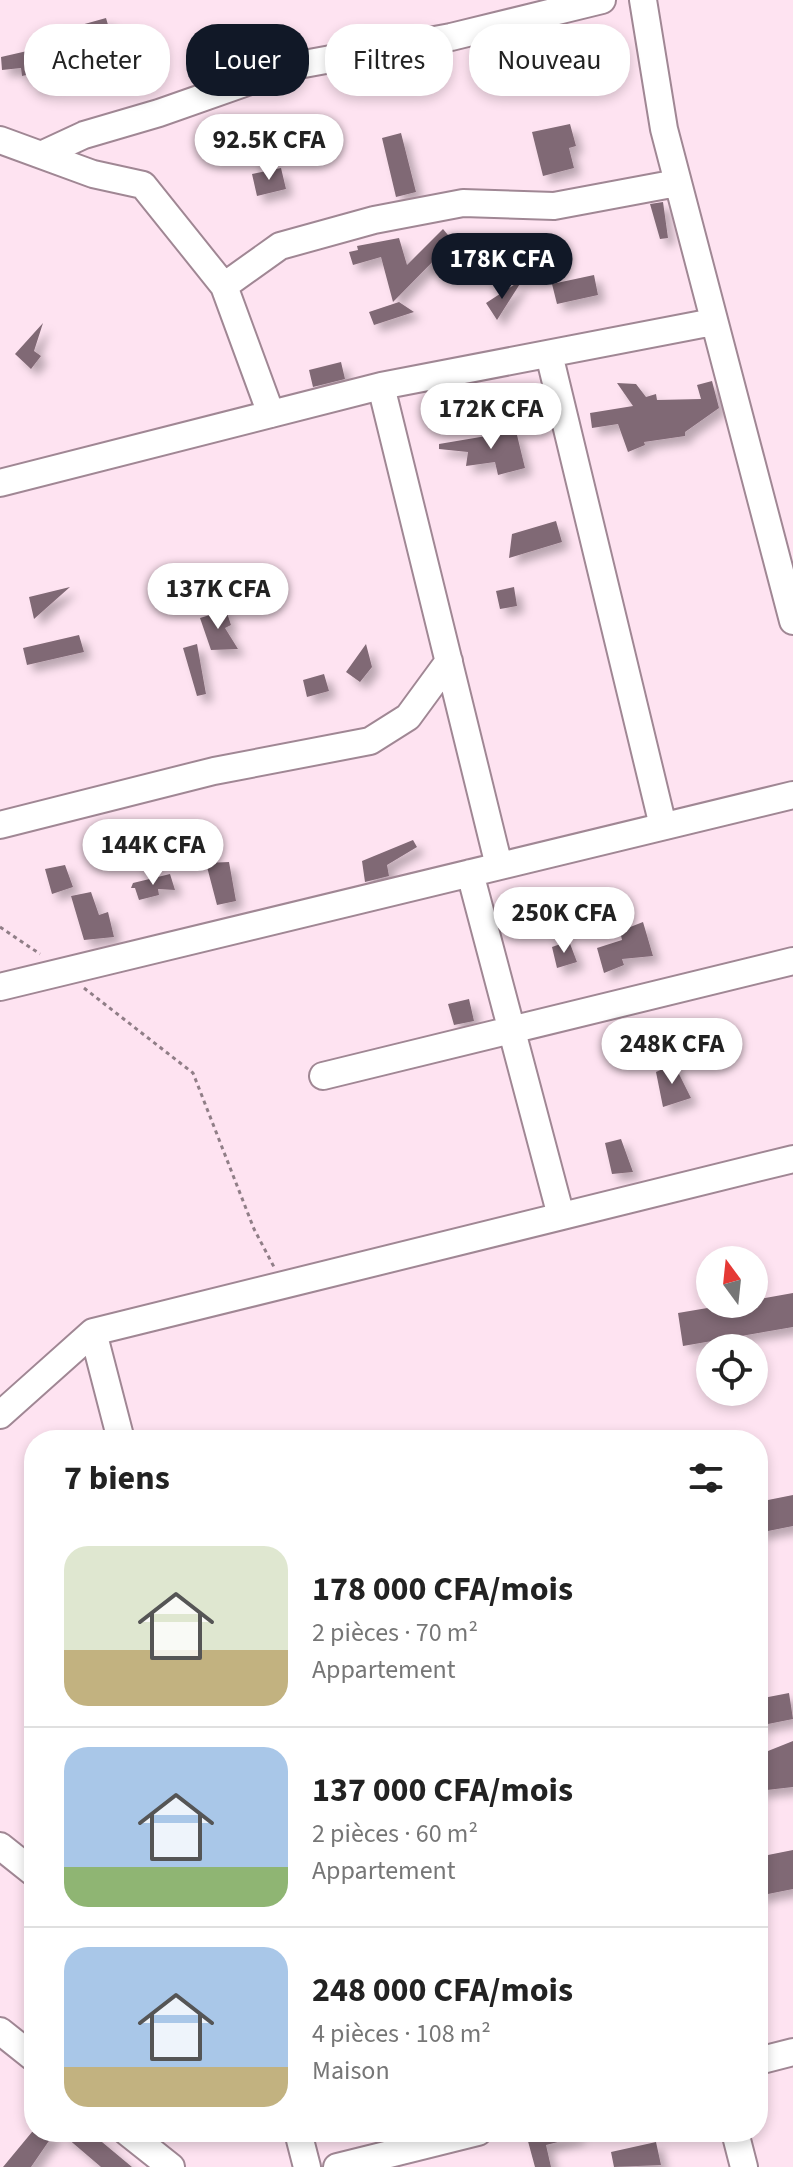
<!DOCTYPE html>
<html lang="fr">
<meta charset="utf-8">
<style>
body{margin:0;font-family:"Source Sans 3",sans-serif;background:#f2f2f2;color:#222;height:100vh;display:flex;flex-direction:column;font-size:30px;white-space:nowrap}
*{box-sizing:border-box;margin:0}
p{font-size:26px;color:#767676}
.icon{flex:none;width:44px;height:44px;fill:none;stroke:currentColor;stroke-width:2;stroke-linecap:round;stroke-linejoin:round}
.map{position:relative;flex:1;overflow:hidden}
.panel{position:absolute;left:24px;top:1430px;width:744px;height:712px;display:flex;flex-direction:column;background:#fff;border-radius:32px;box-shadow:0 4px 12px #0003}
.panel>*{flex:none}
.banner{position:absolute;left:24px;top:24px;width:746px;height:72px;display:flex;gap:16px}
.needle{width:52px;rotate:345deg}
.tools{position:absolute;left:696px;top:1246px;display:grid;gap:16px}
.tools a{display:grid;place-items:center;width:72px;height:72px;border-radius:50%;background:#fff;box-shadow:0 4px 12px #0003;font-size:40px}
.price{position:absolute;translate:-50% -68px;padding:0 18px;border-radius:28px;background:#fff;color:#222;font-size:26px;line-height:52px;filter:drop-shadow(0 2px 4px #0008)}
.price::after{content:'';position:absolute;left:50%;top:48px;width:24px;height:18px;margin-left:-12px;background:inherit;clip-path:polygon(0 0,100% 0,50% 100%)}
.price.current{background:#111827;color:#fff}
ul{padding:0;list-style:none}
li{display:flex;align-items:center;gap:24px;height:200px;padding:0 40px}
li+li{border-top:2px solid #e0e0e0}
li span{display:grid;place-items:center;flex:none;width:224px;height:160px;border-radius:24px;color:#555}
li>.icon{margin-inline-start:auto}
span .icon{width:96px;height:96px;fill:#fffc;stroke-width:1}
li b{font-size:34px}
h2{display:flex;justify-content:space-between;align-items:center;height:96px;padding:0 40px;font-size:34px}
.tag{padding:0 28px;border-radius:32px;background:#fff;box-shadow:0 4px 12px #0003;font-size:28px;line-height:72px}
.tag.current{background:#111827;color:#fff}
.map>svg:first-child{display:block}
</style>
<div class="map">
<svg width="793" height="2167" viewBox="0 0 793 2167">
<defs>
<filter id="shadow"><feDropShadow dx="7" dy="7" stdDeviation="4" flood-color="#0004"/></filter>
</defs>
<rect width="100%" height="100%" fill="#fee3f1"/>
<path fill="#806975" filter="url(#shadow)" d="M106,18L111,35L86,42L81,25Z
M49,46L61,81L34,86L31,74L22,76L21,68L2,70L1,57Z
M570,124L576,146L569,148L574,168L543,176L532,132Z
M401,133L416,192L396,197L382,138Z
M281,168L286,189L257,196L252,174Z
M663,202L668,238L660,239L650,204Z
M443,229L453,241L393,302L381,257L353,265L349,252L358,250L357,246L399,238L407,265Z
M594,275L598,295L557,304L552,284Z
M523,279L497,320L486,303Z
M399,302L414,312L374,325L369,312Z
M43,323L34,351L41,356L31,369L15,354Z
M341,362L345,379L313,387L309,370Z
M712,381L719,408L685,432V436L644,442L645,445L628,452L618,424L592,428L590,413L633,406L617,383L636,384L646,397L656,394L657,400L701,399L697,385Z
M516,431L525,468L498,475L495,462L466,466L468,452L439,449V444Z
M556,521L562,542L509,558L512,534Z
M70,587L34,619L29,597Z
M514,587L517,606L500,609L496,591Z
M226,610L231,625L225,628L238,649L211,650L200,618Z
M79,635L84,652L27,665L23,648Z
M197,644L206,694L197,696L183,648Z
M366,644L372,667L360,682L346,672Z
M324,674L329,691L307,697L303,680Z
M413,840L417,847L387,865L389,876L365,882L362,861Z
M229,862L236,901L217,905L206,863Z
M65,865L73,887L52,894L45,869Z
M170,874L175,890L158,889L159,895L139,900L135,888H131L133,883Z
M91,892L99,915L108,912L114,937L84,940L71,896Z
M643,922L653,956L622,959L624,965L604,973L597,948L622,940L620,931Z
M569,941L577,962L557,968L552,947Z
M469,999L474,1021L454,1025L448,1004Z
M674,1064L691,1098L663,1107L656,1072Z
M621,1139L633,1172L612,1174L605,1143Z
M793,1293V1327L683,1346L678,1313L731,1304H754V1300Z
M793,1495V1526L758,1533V1502Z
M789,1693L793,1719L758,1726V1699Z
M793,1741V1787L758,1791V1755Z
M793,1850V1889L758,1896V1857Z
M32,2132H55L31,2167H3Z
M60,2132H90L132,2167H101Z
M536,2132H577L578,2137L546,2145L551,2167H535L526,2134Z
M656,2142L661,2165L614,2167L611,2152Z"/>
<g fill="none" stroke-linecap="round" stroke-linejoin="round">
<defs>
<path id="minor" d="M643,0L664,129L793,621
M0,140L93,174L143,185L224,286L271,414
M43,154L84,135L159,113L293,66L451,37L602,0
M224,286L280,246L374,220L463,203L554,206L677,183
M549,354L663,826
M381,386L499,866
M0,483L381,386L713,322
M0,825L214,771L370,741L408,717L449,661
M470,873L561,1216
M0,987L793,795
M323,1076L793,961
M93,1332L121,1440
M0,1415L93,1332L793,1159
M0,1846L34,1873
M0,2031L34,2058
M758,2061L793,2052
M127,2132L171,2167
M298,2132L307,2167
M735,2132L744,2167
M337,2167L478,2132"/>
</defs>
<use href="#minor" stroke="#a08794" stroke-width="30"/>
<path stroke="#907e87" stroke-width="3" stroke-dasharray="4 4" stroke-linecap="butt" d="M0,927L40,954
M84,988L193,1073L254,1229L274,1267"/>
<use href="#minor" stroke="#fff" stroke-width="26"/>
</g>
</svg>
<div class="tools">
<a><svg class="needle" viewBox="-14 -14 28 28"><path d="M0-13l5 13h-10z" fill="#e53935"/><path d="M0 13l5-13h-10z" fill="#767676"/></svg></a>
<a><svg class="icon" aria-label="locate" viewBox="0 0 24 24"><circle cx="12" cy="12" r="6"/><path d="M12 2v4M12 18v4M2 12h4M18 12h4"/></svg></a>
</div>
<b class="price" style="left:269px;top:182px">92.5K CFA</b>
<b class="price current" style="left:502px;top:301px">178K CFA</b>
<b class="price" style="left:491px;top:451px">172K CFA</b>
<b class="price" style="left:218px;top:631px">137K CFA</b>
<b class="price" style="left:153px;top:887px">144K CFA</b>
<b class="price" style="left:564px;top:955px">250K CFA</b>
<b class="price" style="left:672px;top:1086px">248K CFA</b>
<div class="banner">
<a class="tag">Acheter</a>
<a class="tag current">Louer</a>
<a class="tag">Filtres</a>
<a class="tag">Nouveau</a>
</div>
<section class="panel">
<h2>7 biens<svg class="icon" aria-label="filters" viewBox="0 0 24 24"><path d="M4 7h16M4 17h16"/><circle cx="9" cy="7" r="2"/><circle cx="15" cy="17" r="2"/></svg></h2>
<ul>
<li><span style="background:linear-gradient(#dfe7d0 65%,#c2b280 0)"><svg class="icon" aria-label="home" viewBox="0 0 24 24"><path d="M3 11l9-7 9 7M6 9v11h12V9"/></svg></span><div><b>178 000 CFA/mois</b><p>2 pièces · 70 m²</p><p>Appartement</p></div></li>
<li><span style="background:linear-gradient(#a9c7e8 75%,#8fb573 0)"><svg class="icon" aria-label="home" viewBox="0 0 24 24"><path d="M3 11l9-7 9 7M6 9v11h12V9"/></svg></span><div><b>137 000 CFA/mois</b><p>2 pièces · 60 m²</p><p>Appartement</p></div></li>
<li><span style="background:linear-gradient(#a9c7e8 75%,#c2b280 0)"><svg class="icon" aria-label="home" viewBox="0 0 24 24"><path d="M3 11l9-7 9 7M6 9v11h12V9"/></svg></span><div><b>248 000 CFA/mois</b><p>4 pièces · 108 m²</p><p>Maison</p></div></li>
</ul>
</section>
</div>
